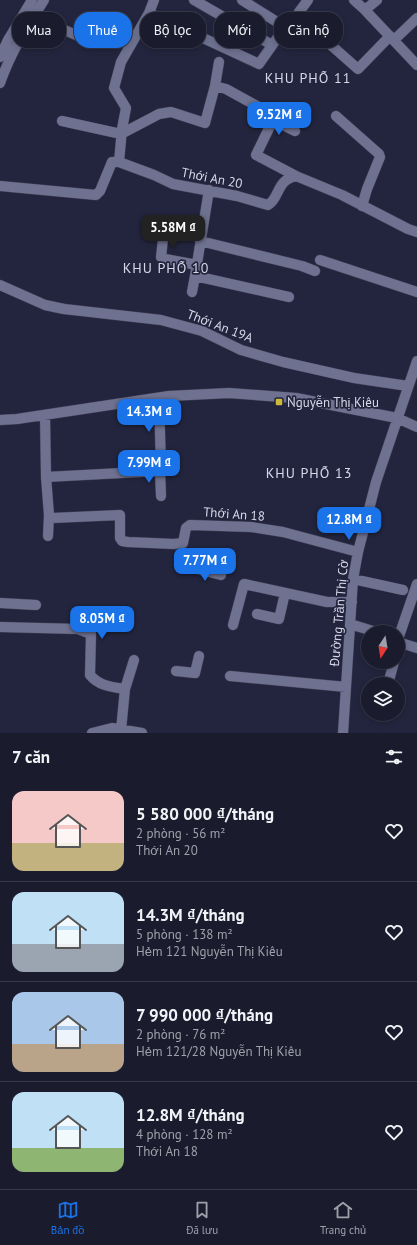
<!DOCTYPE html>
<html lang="vi">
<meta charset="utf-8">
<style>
body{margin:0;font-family:"PT Sans",sans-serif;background:#27293a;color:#f1f3f6;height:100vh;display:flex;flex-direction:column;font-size:15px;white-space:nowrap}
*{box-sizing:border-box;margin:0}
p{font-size:13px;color:#9fa1aa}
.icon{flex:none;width:22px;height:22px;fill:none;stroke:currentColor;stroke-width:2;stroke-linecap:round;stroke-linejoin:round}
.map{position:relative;height:733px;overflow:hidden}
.details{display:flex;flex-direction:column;background:#1a1c2e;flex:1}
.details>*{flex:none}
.banner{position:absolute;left:12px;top:12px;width:393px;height:36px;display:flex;gap:8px}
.needle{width:26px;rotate:192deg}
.controls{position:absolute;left:361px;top:625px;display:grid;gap:8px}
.controls a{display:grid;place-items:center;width:44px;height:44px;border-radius:50%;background:#1a1c2e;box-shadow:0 2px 6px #0003,0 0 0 1px #383a4a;font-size:20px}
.price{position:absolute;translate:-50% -34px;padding:0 9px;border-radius:8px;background:#1a73e8;color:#fff;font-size:13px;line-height:26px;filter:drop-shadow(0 1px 2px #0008)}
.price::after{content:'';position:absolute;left:50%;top:24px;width:12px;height:9px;margin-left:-6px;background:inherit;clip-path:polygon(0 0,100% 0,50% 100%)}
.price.selected{background:#222;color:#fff}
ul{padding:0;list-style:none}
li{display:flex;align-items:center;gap:12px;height:100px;padding:0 12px}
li+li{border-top:1px solid #383a4a}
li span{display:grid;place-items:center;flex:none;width:112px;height:80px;border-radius:12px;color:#555}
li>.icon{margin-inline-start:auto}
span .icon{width:48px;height:48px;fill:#fffc;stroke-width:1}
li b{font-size:17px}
h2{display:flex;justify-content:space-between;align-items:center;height:48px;padding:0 12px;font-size:17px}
.tag{padding:0 14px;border-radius:16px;background:#1a1c2e;box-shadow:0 2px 6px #0003,0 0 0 1px #383a4a;font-size:14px;line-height:36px}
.tag.selected{background:#1a73e8;color:#fff}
.menu{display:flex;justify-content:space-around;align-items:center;height:56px;border-top:1px solid #383a4a;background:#1a1c2e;font-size:11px;color:#9fa1aa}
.menu a{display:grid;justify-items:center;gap:2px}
.menu .selected{color:#1a73e8}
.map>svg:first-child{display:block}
</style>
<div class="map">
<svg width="417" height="733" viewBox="0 0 417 733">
<rect width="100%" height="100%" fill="#23253e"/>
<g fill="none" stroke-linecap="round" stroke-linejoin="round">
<defs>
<path id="minor" d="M194,0L272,45
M308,0L299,12L298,16L358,69L390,36
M354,0L364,9L417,65
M365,10L377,0
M149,13L259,64L285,27L242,0
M32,18L60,28L85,39
M394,40L417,18
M0,57L8,40L32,0
M0,83C11,52 26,28 44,0
M215,86L219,62
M336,116L379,154L380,157L367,189L362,206
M273,120L295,131
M62,121L121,134L159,114L171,112L205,123L215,86L226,89L257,106L273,120L256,155L296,176
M119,162L122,129L126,108L114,88L121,62L149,13L154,0
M0,186L96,195L100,191L112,162H119L154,175L173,184L237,196L268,205C280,198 276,180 296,176L342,195L408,229L417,232
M209,190L195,276L289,297
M165,221L161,257L165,259L197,265
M200,241L302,266L315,271
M320,260L417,292
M0,285L45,305L64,309L161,320L202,331L241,350L283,362L354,378L408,386
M192,292L195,276
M159,398L161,467L160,471L161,496
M45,415L46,477L49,515L48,536
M0,420L17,419L169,396L229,393L296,398L397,418L417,427
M46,477L160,471
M49,515L52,518L120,515V538L122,541L128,542L174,544L183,543L186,528L190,525L251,527L283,532L358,552
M194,568L221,575
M353,579L403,590
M0,603L36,605
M257,614L279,619L285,593
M350,624L376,632
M233,625L244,584L327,602H352
M0,627L78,629L91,634L90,675C99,686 112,687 125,689L121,730
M398,639L417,584
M401,643L417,648
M176,671L195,673L199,656
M230,676L346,687
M388,684L394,662
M125,689L134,660
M92,733L112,728L142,733
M343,733L353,579L358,552L376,482L417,361"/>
</defs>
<use href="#minor" stroke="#424257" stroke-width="11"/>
<use href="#minor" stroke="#6e718f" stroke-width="10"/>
</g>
<rect fill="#cdb938" stroke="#23253e" stroke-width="1.5" x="275" y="398" width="8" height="8" rx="2"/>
<g text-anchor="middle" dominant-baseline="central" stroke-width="3.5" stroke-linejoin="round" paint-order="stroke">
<g font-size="13" fill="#d7d9ea" stroke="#23253e">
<text transform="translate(212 178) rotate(11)">Thới An 20</text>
<text transform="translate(220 326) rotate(21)">Thới An 19A</text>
<text transform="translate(234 514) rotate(4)">Thới An 18</text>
<text transform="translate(339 613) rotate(-85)">Đường Trần Thị Cờ</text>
</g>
<g font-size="13" fill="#d7d9ea" stroke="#23253e" text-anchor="start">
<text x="287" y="402">Nguyễn Thị Kiêu</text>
</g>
<g font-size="14" letter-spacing="1" fill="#d7d9ea" stroke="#23253e">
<text x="308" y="78">KHU PHỐ 11</text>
<text x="166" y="268">KHU PHỐ 10</text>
<text x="309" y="473">KHU PHỐ 13</text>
</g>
</g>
</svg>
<div class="controls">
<a><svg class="needle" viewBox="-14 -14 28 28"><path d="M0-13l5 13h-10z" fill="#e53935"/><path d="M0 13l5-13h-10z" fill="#9fa1aa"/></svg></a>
<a><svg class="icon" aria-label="layers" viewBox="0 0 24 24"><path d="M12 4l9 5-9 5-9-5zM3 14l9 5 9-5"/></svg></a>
</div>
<b class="price" style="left:279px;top:136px">9.52M ₫</b>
<b class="price selected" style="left:173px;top:249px">5.58M ₫</b>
<b class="price" style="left:149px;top:433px">14.3M ₫</b>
<b class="price" style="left:149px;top:484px">7.99M ₫</b>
<b class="price" style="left:349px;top:541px">12.8M ₫</b>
<b class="price" style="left:205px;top:582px">7.77M ₫</b>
<b class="price" style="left:102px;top:640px">8.05M ₫</b>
<div class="banner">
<a class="tag">Mua</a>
<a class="tag selected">Thuê</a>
<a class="tag">Bộ lọc</a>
<a class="tag">Mới</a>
<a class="tag">Căn hộ</a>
</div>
</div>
<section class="details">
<h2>7 căn<svg class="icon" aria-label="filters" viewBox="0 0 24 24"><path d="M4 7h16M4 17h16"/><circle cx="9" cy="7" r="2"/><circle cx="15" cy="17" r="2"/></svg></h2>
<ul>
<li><span style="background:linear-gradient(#f6c9c9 65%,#c2b280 0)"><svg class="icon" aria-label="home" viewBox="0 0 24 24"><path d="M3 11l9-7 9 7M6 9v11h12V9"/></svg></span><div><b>5 580 000 ₫/tháng</b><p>2 phòng · 56 m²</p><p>Thới An 20</p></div><svg class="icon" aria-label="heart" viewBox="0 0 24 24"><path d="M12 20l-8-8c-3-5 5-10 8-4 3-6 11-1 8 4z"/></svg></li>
<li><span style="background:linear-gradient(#bfe0f5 65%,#9aa5b1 0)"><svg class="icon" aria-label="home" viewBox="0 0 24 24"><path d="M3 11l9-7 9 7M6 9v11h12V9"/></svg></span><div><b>14.3M ₫/tháng</b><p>5 phòng · 138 m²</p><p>Hẻm 121 Nguyễn Thị Kiêu</p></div><svg class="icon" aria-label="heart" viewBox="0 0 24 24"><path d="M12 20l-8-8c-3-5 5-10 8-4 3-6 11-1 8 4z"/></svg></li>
<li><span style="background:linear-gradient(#a9c7e8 65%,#b9a48a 0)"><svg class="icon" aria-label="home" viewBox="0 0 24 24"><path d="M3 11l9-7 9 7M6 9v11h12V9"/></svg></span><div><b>7 990 000 ₫/tháng</b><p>2 phòng · 76 m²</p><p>Hẻm 121/28 Nguyễn Thị Kiêu</p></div><svg class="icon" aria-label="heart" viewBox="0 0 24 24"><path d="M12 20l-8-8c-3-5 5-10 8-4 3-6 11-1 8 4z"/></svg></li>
<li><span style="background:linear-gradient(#bfe0f5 70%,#8fb573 0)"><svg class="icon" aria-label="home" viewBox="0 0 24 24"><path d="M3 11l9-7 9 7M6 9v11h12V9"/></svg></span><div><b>12.8M ₫/tháng</b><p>4 phòng · 128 m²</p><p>Thới An 18</p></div><svg class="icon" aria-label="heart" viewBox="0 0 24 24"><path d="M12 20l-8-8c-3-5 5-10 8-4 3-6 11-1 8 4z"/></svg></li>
</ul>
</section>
<nav class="menu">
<a class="selected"><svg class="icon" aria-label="map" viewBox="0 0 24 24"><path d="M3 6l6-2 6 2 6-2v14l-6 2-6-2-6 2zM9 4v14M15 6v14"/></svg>Bản đồ</a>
<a><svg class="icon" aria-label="saved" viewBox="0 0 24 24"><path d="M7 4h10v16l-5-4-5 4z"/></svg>Đã lưu</a>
<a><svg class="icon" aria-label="home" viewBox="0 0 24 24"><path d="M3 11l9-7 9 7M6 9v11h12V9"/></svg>Trang chủ</a>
</nav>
